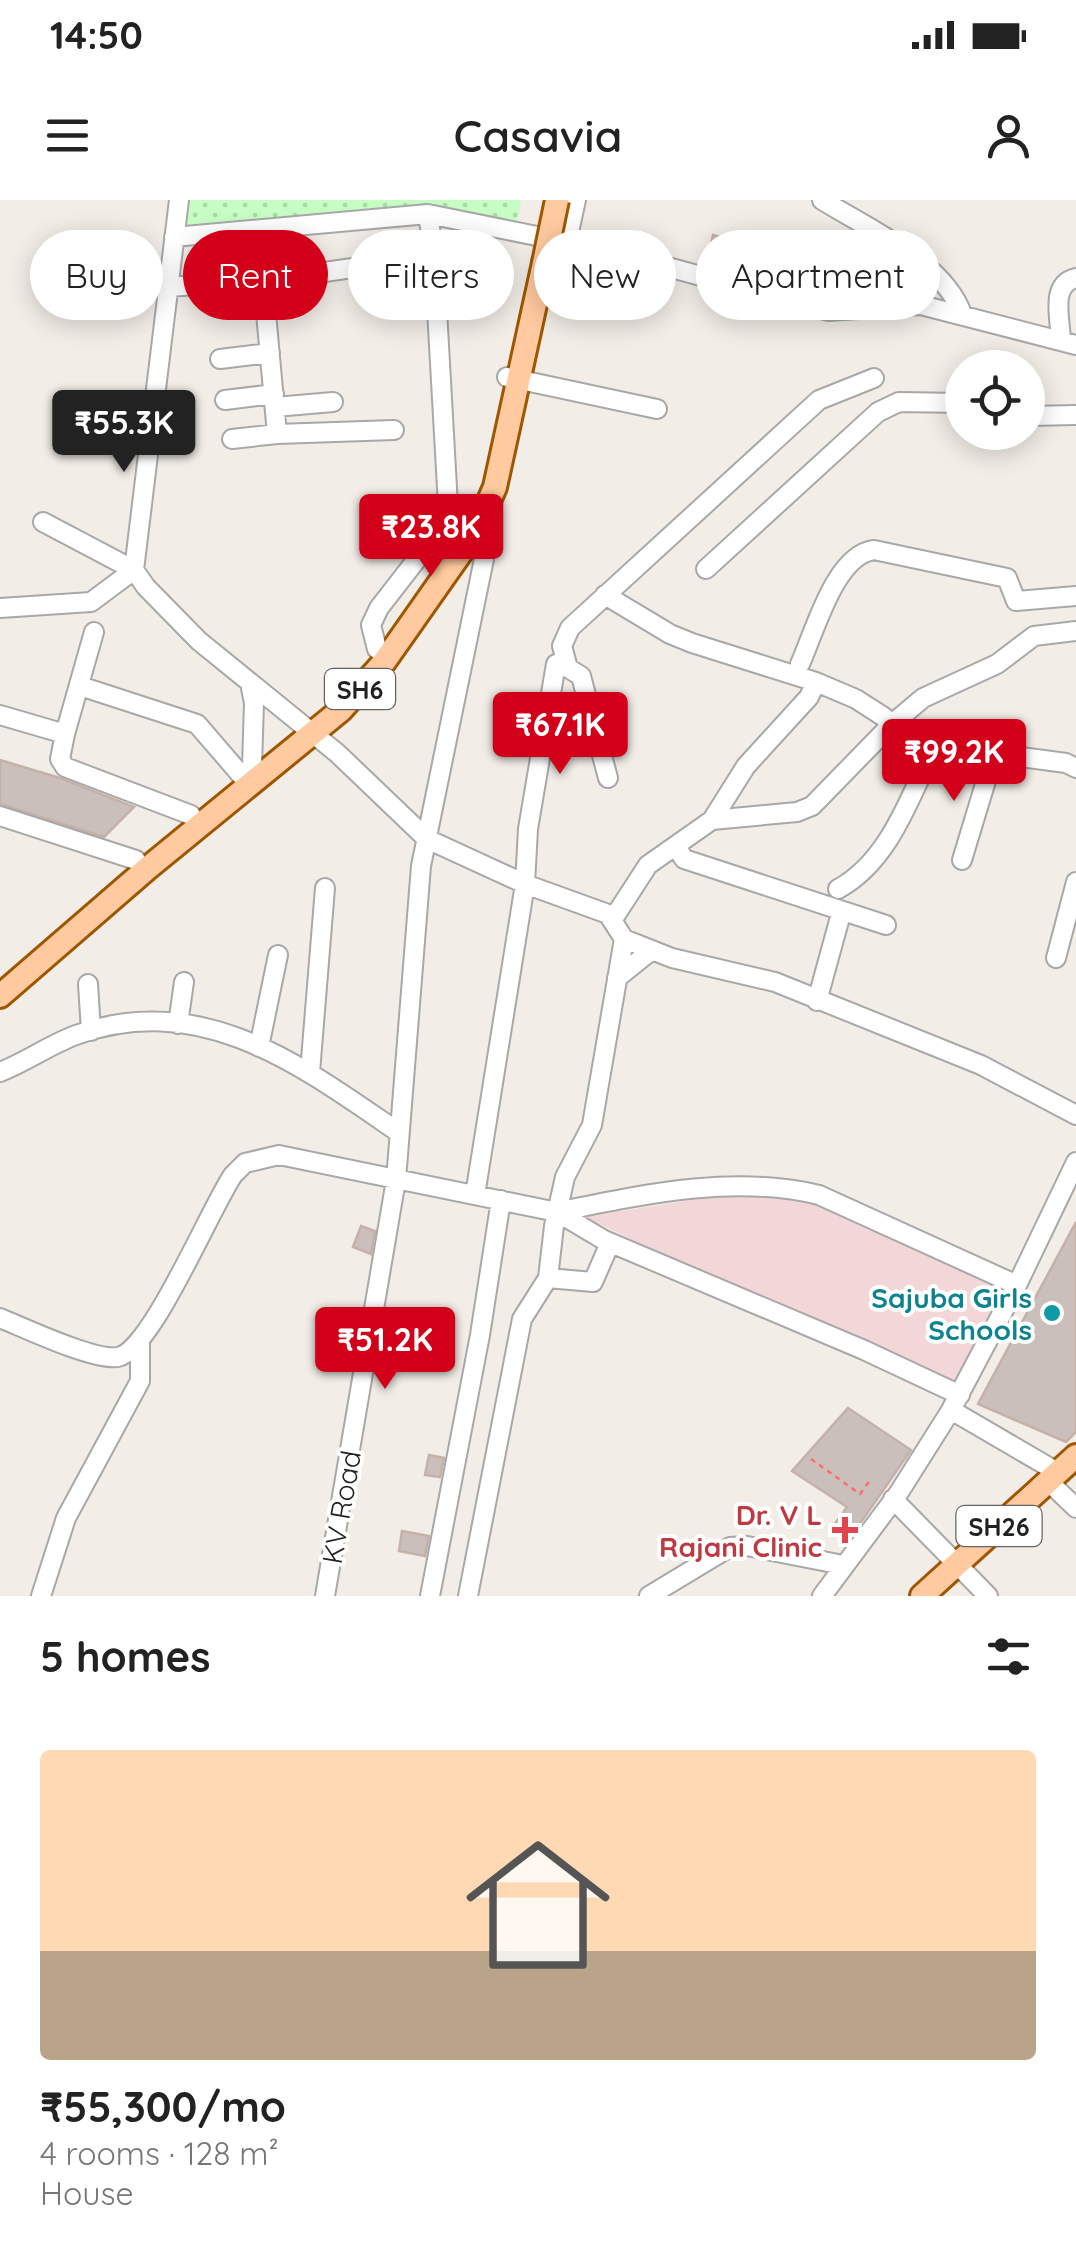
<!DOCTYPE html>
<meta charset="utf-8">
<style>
body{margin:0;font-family:Quicksand,sans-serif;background:#f2f2f2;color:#222;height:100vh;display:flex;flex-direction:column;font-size:38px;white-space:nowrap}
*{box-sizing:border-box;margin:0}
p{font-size:32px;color:#767676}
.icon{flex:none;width:55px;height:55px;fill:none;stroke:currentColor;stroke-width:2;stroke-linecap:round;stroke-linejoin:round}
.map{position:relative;height:1396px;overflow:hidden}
.details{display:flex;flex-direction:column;background:#fff;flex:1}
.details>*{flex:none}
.guide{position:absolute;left:30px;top:30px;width:1018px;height:90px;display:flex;gap:20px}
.fabs{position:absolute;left:945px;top:150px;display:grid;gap:20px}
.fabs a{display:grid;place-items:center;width:100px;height:100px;border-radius:50%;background:#fff;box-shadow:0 5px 25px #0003;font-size:50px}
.price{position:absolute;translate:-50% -85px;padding:0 22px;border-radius:10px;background:#d20018;color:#fff;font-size:32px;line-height:65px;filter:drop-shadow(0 2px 5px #0008)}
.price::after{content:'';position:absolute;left:50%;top:60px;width:30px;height:22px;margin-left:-15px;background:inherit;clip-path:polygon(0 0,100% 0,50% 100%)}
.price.active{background:#222;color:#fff}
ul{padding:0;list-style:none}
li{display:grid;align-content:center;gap:20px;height:530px;padding:0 40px}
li+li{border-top:2px solid #e0e0e0}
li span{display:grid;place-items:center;height:310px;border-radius:10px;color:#555}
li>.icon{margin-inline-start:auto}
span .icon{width:180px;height:180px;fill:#fffc;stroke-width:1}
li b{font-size:42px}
h2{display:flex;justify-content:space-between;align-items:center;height:120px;padding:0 40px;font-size:42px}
.tag{padding:0 35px;border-radius:45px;background:#fff;box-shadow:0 5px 25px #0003;font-size:35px;line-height:90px}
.tag.active{background:#d20018;color:#fff}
.status{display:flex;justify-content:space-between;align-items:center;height:70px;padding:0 50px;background:#fff;direction:ltr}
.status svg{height:28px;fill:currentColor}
header{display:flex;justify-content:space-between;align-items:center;height:130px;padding:0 40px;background:#fff;font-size:45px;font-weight:600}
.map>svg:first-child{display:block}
</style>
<div class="status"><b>14:50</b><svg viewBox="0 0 49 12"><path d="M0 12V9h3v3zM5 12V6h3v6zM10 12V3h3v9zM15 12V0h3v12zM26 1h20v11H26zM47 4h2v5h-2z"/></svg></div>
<header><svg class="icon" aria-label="menu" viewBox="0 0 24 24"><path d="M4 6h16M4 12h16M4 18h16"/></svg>Casavia<svg class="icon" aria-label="person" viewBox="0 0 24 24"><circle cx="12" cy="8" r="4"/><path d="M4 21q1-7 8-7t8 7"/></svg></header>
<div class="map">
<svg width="1076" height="1396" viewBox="0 0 1076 1396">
<defs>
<pattern id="park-dots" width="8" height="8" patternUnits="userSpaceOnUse" patternTransform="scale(2.5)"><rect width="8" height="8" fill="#c5fdc3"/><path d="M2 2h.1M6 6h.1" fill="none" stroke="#a9d9a7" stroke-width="1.8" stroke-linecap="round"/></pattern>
</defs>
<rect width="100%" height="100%" fill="#f2ede7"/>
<path fill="#f3d6d8" d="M790,992L1002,1085L1009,1092L962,1196L585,1017L717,996Z"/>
<path fill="url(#park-dots)" d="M186,0H521L517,22L426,6L181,31Z"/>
<path fill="#cabfba" stroke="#c5b1a8" stroke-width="2.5" d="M713,35L738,42L733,61L723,58L726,49L711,44Z
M0,560L60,578L134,607L104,637L0,604Z
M1076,1022V1232L1066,1242L978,1204Z
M361,1026L375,1031L371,1054L353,1047Z
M848,1208L911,1250L848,1341L831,1329L847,1307L792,1271Z
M429,1255L444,1258L440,1277L425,1275Z
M402,1331L429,1336L425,1356L399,1351Z"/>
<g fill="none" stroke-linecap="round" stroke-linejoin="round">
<defs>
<path id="minor" d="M179,0L134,370L146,387L199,441L337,553L427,639L525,684L608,714L624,739L592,925L565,977L554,1026L548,1078L522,1119L468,1396
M822,0C867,28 944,62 962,114
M174,37L428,14L606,50L828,111L921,105L1076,145
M567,41L576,0
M263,80L277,234
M168,87L270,80L434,56
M1061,140C1060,117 1050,84 1076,78
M220,159L270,153
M507,177L657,209
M225,200L274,194
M275,207L333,202
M1028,216L1076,215
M232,239L277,234L394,230
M706,369L878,212L899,202L962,203
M605,395L670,434L692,443L816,482L856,499L884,517L902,541L932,551L992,561L1021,557L1066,563L1076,568
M0,408L91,402L134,370L43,322
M377,449L371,425L379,408L438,332L448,306L434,56L428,14
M800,464C815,431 835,355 874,350L1007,378L1016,401L1076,396
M250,483L254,503L252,566
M80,486L197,524L241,575
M0,515L65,534L60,559L65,567L191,615
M65,534L94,432
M608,578L581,476L568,468L562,446L570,428L819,200L874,178
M0,616L136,660
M712,620L746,566L809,497L816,482
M676,646L684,659L886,725
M962,660L992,561
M838,689C888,662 909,600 932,551
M613,719L648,665L712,620L797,612L812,606L891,525L923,498L997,464L1034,436L1076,431
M624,739L672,758L775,782L981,865L1076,915
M1056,758L1076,682
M617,778L652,750
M88,784L91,831
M817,801L839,721
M178,824L184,782
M259,847L278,755
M0,872C26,862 49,845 76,835C202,790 300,865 398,932
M310,872L325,688
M475,995L525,684L528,629L556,464
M557,1012C641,995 734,974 819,995L1017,1085L951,1210L898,1294L822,1396
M548,1078L593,1082L610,1043
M1017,1085L1076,962
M0,1118C25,1128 94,1161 118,1157C151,1151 210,1009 233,975L245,963L279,955L557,1012L604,1040L864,1150L960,1195
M951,1210L1059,1273
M1049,1282L1076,1308
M893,1299L988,1396
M41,1396L66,1318L140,1181V1140
M325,1396L396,980L421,666L484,359L482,316
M430,1396L480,1135L501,1000
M649,1396L730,1347L747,1346L843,1365"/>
<path id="major" d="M0,796L149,667L341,510L384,462L476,331L495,287L544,63
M922,1396L1076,1256"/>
</defs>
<use href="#minor" stroke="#a8a8a8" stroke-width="22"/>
<use href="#major" stroke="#9e5700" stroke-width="28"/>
<path stroke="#ff6b6d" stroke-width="2.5" stroke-dasharray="5 5" stroke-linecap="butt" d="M811,1259L860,1294L871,1279"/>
<use href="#minor" stroke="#fff" stroke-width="18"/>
<use href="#major" stroke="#ffca9f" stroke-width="22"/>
<defs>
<path id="major-bridge" d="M544,63L557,0"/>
</defs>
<use href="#major-bridge" stroke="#9e5700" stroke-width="28" stroke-linecap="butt"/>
<use href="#major-bridge" stroke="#ffca9f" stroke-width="22"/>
</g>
<circle fill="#0f9aa8" stroke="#fff" stroke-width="4" cx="1052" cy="1113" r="10"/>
<path fill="#e0444e" stroke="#fff" stroke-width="4" d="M840 1315h10v10h10v10h-10v10h-10v-10h-10v-10h10z"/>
<g text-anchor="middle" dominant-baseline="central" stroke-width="8" stroke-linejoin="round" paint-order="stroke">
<g fill="#fff" stroke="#646464" stroke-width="2.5">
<rect x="325" y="469" width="70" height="40" rx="8"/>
<rect x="956.5" y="1306" width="85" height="40" rx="8"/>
</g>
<g font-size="25" font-weight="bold" fill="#212121">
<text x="360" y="489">SH6</text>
<text x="999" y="1326">SH26</text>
</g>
<g font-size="28" font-weight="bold" fill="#0d838f" stroke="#fff" text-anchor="end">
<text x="1032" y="1097">Sajuba Girls<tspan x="1032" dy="32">Schools</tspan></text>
</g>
<g font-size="28" fill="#212121" stroke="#fff">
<text transform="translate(341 1307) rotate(-80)">KV Road</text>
</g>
<g font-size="28" font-weight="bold" fill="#be3a42" stroke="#fff" text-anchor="end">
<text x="822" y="1314">Dr. V L<tspan x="822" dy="32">Rajani Clinic</tspan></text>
</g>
</g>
</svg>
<div class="fabs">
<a><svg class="icon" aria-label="locate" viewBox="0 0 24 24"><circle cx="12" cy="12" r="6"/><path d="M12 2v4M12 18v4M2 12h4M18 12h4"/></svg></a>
</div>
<b class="price active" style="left:124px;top:275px">₹55.3K</b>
<b class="price" style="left:431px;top:379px">₹23.8K</b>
<b class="price" style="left:560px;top:577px">₹67.1K</b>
<b class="price" style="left:954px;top:604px">₹99.2K</b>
<b class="price" style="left:385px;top:1192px">₹51.2K</b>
<div class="guide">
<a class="tag">Buy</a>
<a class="tag active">Rent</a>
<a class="tag">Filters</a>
<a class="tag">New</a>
<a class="tag">Apartment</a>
</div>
</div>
<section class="details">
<h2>5 homes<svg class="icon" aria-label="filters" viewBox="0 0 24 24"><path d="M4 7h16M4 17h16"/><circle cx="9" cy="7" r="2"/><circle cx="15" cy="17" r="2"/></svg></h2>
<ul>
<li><span style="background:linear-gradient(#ffd9b3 65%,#b9a48a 0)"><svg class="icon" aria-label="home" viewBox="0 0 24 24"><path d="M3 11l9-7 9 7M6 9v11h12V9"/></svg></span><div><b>₹55,300/mo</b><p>4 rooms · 128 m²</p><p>House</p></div></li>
</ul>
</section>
